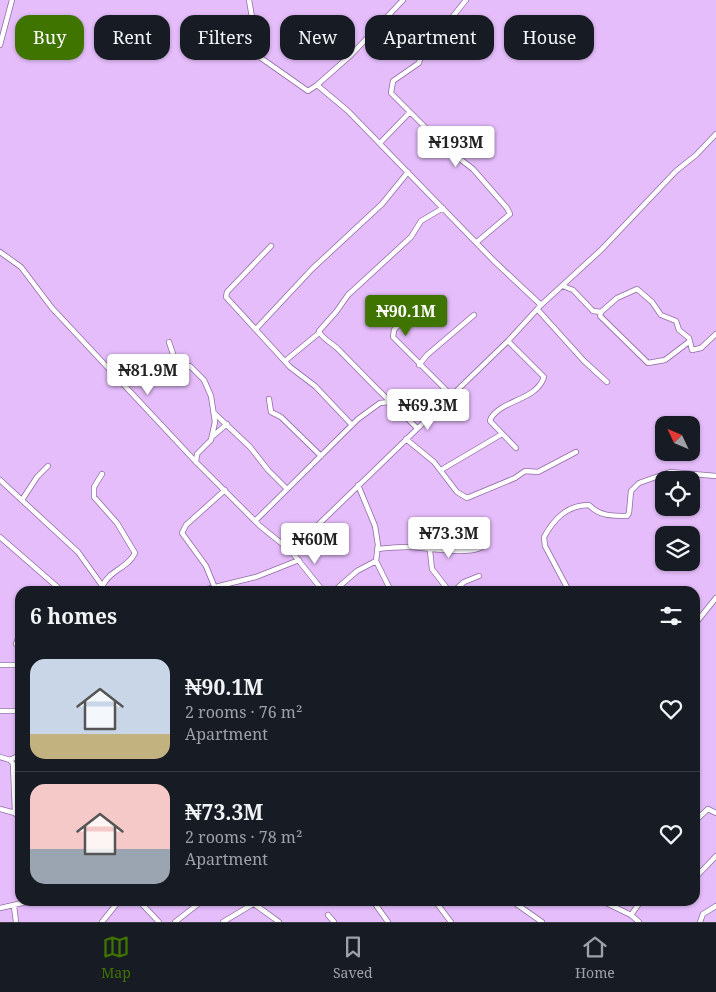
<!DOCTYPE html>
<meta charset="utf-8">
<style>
body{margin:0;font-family:"Noto Serif",serif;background:#20242c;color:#f1f3f6;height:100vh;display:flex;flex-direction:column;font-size:19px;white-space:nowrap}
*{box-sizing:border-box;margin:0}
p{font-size:16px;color:#9ea1a6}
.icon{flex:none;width:28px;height:28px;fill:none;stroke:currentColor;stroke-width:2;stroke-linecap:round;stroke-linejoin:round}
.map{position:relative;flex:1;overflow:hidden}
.sheet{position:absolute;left:15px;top:586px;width:685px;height:320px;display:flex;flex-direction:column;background:#171b24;border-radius:15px;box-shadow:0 1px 4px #0004}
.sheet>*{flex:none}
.banner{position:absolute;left:15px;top:15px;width:686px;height:45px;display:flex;gap:10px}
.needle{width:32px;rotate:314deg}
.fabs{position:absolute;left:655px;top:416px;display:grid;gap:10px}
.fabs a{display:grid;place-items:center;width:45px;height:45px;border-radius:10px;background:#171b24;box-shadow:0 1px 4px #0004;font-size:25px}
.price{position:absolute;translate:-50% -42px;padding:0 11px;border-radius:5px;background:#fff;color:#222;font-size:16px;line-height:32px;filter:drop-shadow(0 1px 2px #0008)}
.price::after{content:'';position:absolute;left:50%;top:30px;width:15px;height:11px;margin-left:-8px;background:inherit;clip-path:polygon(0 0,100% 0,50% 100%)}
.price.selected{background:#3f7400;color:#fff}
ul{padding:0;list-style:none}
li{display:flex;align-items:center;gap:15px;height:125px;padding:0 15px}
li+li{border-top:1px solid #363941}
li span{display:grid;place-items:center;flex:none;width:140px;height:100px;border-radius:15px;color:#555}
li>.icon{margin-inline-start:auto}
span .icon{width:60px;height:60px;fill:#fffc;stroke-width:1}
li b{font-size:21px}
h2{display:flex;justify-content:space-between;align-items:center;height:60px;padding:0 15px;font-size:21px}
.pill{padding:0 18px;border-radius:15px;background:#171b24;box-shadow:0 1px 4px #0004;font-size:18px;line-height:45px}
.pill.selected{background:#3f7400;color:#fff}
.tabs{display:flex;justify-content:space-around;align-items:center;height:70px;border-top:1px solid #363941;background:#171b24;font-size:14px;color:#9ea1a6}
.tabs a{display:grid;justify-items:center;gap:2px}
.tabs .selected{color:#3f7400}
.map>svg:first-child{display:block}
</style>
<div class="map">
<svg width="716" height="922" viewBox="0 0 716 922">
<rect width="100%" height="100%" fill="#e5bdfb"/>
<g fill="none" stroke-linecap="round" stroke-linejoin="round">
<defs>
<path id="street" d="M249,0L258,52L261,58L308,91L317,85L348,111L494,261L541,305
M0,45L12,0
M317,85L351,55L403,0
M410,112L391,93L393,81L419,63L425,41L442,30L466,0
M380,143L410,112L447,149L473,169L507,208L510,214L477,242
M271,246L227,292L226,297L290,367L315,386L352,425
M0,252L21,267L52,308L196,462L260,526L291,551L323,591
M563,286L573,290L593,311L601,312L600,316L648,363L665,360L690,341
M413,309L394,330L393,337L451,395
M538,310L584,361L607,382
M601,312L617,298L637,289L652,302L661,315L676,321L679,330L689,338L692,350L701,348L716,334
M256,329L312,269L382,204L408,172
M508,341L544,377C536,401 503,399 491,418L490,421L516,448
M169,342L174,357L185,368L190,366L204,380L211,396L215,422L211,440L197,454L196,462
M285,361L319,333
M419,365L427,355L474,315
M269,399L271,412L281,417L321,456
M214,413L250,447L268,470L287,489
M417,428C390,402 364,376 338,349C332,343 322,339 319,331L336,312L348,295L411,237L421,221L443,208
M213,436L227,424
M406,439L434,462L457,492L467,498L515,478L525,471L538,472L576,452
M441,470L502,434
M102,474L94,487V497L117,523L135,553C128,568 110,570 103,585
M0,480L78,552L106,591
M358,485L375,526L378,545L376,561L391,591
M22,500L37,477L48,466
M255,521L358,419L380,403L390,402
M0,537L62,591
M377,549C387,548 398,547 408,547C424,547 474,557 484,545L487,525
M291,551L508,341L541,305L601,250L676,171L696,155L716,134
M430,551L432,569L449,591
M215,588L206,566L182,533L186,525L225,490
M199,591L256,577L299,560
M334,591L357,571L376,561
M454,591L464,582L479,576
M569,591L545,546L544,537C554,519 567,505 589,505C599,516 612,516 627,516L629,513L631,491L639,483L670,472L716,476
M695,624L716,598
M16,644L20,633
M0,665H20
M0,711H20
M0,757L10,760L13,764L15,813
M10,760L20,755
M0,809L15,813L20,819
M695,821L708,809L716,813
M695,878L716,856
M139,901L159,922
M250,901L279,922
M373,901L388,922
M435,901L451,922
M512,901L542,922
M602,901L631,915L639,922
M14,906L16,922
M0,908L31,901
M328,915L334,922
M631,915L641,901
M102,922L119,901
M175,922L202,901
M223,922L253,904
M700,922L703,914L716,906"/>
</defs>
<use href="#street" stroke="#916ba4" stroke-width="6"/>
<use href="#street" stroke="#fff" stroke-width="4.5"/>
</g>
</svg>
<div class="fabs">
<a><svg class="needle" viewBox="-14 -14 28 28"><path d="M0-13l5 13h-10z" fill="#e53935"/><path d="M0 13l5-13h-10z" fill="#9ea1a6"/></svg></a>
<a><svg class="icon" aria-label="locate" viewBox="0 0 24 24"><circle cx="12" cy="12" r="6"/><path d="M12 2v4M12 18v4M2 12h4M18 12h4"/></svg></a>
<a><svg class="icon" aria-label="layers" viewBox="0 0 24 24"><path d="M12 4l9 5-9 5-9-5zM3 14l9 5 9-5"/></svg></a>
</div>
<b class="price" style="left:456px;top:168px">₦193M</b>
<b class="price selected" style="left:406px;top:337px">₦90.1M</b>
<b class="price" style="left:148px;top:396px">₦81.9M</b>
<b class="price" style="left:428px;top:431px">₦69.3M</b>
<b class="price" style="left:449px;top:559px">₦73.3M</b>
<b class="price" style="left:315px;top:565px">₦60M</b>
<div class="banner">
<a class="pill selected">Buy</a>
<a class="pill">Rent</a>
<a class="pill">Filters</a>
<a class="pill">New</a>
<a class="pill">Apartment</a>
<a class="pill">House</a>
</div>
<section class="sheet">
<h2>6 homes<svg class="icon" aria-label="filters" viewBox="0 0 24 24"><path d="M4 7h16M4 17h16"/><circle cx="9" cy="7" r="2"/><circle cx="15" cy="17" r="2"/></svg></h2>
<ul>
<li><span style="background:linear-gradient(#c9d6e8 75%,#c2b280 0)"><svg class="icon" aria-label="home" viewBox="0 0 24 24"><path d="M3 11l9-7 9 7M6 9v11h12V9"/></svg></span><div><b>₦90.1M</b><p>2 rooms · 76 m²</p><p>Apartment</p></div><svg class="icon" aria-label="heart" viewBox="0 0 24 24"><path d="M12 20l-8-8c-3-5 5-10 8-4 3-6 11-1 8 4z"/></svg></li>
<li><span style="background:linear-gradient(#f6c9c9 65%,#9aa5b1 0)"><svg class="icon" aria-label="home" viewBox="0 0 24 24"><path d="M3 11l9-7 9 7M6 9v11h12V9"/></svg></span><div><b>₦73.3M</b><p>2 rooms · 78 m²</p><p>Apartment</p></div><svg class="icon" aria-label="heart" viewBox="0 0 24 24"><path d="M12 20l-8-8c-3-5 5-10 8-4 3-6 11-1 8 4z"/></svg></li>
</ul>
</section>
</div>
<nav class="tabs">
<a class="selected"><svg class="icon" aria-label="map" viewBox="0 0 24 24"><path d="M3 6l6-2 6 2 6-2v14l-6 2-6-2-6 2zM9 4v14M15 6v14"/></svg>Map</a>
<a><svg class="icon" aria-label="saved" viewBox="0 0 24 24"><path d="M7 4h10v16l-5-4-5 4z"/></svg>Saved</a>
<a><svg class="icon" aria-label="home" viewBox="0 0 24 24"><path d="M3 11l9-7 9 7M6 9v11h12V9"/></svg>Home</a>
</nav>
